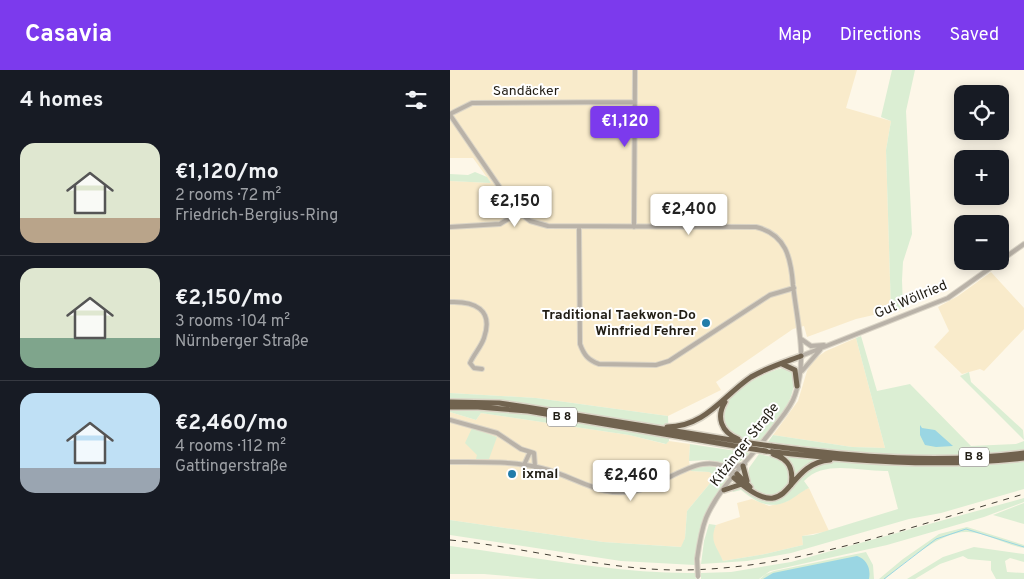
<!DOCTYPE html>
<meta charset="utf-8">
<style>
body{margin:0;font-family:Overpass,sans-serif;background:#242831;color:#f1f3f6;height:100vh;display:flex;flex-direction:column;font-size:19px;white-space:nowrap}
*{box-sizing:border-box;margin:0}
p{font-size:16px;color:#9ea1a6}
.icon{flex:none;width:28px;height:28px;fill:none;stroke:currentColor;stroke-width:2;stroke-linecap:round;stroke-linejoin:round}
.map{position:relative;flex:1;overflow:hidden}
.drawer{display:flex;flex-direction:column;background:#171b24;width:450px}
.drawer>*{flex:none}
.buttons{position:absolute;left:504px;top:15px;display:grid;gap:10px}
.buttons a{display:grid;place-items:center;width:55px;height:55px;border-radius:10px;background:#171b24;box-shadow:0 2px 12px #0003;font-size:25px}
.price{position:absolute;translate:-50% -42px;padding:0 11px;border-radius:5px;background:#fff;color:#222;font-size:16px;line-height:32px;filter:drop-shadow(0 1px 2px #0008)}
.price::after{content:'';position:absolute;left:50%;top:30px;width:15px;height:11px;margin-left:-8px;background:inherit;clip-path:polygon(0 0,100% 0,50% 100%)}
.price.current{background:#7c3aed;color:#fff}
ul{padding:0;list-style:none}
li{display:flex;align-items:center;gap:15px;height:125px;padding:0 20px}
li+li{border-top:1px solid #363941}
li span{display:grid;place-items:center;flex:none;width:140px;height:100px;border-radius:15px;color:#555}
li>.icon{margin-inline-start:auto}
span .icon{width:60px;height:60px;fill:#fffc;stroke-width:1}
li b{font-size:21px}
h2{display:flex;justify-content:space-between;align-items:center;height:60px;padding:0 20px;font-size:21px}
header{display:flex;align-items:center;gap:30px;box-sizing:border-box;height:70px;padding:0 25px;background:#7c3aed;color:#fff}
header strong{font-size:24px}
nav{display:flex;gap:28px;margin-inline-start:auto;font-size:18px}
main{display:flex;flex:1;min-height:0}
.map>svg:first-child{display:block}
</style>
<header>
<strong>Casavia</strong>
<nav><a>Map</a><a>Directions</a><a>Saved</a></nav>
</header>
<main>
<section class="drawer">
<h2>4 homes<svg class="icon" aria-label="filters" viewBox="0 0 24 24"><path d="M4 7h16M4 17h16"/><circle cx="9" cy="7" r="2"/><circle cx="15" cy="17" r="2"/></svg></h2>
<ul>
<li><span style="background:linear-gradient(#dfe7d0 75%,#b9a48a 0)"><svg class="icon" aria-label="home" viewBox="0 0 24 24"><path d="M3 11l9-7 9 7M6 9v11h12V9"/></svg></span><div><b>€1,120/mo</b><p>2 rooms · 72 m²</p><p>Friedrich-Bergius-Ring</p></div></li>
<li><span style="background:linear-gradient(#dfe7d0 70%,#7fa58c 0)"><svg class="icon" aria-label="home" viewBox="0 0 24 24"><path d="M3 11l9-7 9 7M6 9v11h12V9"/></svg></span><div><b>€2,150/mo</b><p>3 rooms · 104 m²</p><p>Nürnberger Straße</p></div></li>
<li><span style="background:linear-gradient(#bfe0f5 75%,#9aa5b1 0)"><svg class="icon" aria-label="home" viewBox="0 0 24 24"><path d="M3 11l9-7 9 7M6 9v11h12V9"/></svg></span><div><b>€2,460/mo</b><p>4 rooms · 112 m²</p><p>Gattingerstraße</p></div></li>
</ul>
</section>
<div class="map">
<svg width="574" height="509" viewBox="0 0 574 509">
<rect width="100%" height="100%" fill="#fdf7e8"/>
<path fill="#f9ebcb" d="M0,0H407L396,38L441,51L436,80L441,241L406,249L357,267L354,256L343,259L266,312L271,320L218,346L86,328L0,323V111L41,113L23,88H0Z
M541,202L574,238V259L534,301L530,299L512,304L484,277L499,261L488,237L508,226Z
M406,268L435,378L402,377L323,365L348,331L357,301L363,290L376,281Z
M0,342L26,350L31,343L179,365L215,374L219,371L240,374L239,391L241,401L259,402L266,406L237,441L235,468L232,477L153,472L0,450Z
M359,418L379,461L352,466L353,475L315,484L273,491L264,475L262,464L266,455L290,447L287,433L302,429L319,436L338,431L349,422Z"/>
<path fill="#dbeed3" d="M442,0H465L456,41L462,164L453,192L452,210L453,238L441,241L436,80L441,51L431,47Z
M25,102L37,107L41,113L0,111V104L18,105Z
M411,266L427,321L460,314L521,376L566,374L574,371V381L535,385L442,386L318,372L323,365L402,377L435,378L406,268Z
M338,297L342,299C351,325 327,351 312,371L285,367L276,361C275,356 272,350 272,346C271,323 319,299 338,297Z
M519,302L521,312L573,360L574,370L510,306Z
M0,323L86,328L218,346L219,371L216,374L179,365L31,343L26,350L0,342Z
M22,358L47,367L39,389H26L27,385L15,373Z
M240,374L300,383L286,395L258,390L239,391Z
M309,384L332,389L340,400L339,415C322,430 312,430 298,411L299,398Z
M329,384L369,390L342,413L343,402Z
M574,389V419L491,443L459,449L341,483L297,491L251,494L254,471L259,454L266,455C259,472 267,476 273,491L315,484L353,475L352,466L363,465L448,439L438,401C410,402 375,389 354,411L359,418C350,422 346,427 338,431C319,440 306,432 291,420L283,422L282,420L292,416C349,454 333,397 380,391C398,389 422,395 441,395C485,396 530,393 574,389Z
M256,395L268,398L277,409C255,439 248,457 245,495L171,491L0,465V450L153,472L231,477L235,468L237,441L266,406L259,402L241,401L240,397Z
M574,428V432L534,447L437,475L320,501L309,509H251V503L281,502L341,492Z
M574,433V454L543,445Z
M517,457L574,475V478C555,475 538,463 518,462C492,460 454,493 435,509H429L453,489L489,464Z
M0,476C82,486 162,504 245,503L246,509H89L34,504H0Z
M524,477L574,484V492L560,488L555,491L557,502L574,503V509H546L541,500V491L518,489L513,486L490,494L465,509H457L493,487Z
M416,482L423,495L424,509H310L316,504L324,501Z"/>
<path fill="#9ad6e3" d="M470,355L472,358L485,360L503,376L486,377L475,375L470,365Z
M407,486C417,489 421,499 419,509H313L323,503Z"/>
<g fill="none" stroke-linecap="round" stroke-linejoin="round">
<path stroke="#9ad6e3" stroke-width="1" d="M434,509L486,469L516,459L574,477"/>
<defs>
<path id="minor" d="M0,44L22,33L185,32
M0,45L64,138L80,151L98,156L306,157C336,164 341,188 343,215C347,252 358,289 345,325C341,338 330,349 322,360C301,388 270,415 256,448C251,461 249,475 247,489
M0,157L50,154L68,143
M129,157L130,274C134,285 138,290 149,294L206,295L219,291L320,225L344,218
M184,157L185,0
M0,232C24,231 44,239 34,268C31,277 24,284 20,293L24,298L32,299
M351,269L361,276L374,275
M351,286L498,228L574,174
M352,301L370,280
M0,350L47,363L71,379L84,383L85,397
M0,392C30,392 61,391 91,398C126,406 151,430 189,420C222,412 253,376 287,404
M74,395L80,382
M273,397L284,408
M280,398L295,394"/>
<path id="highway" d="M332,294L345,300L347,316
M0,332L49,333L76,337L300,373
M275,332C266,347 271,362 288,369
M0,337H28L78,341L297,378
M217,357C255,357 273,326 301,307C316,298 335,292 351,286
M321,376C405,387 490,394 574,383
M316,381C402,391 488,398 574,388
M323,384C339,389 344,399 341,415
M293,396L297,411
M287,404L300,417
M284,408C344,461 331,394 380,390
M274,420L292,414"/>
</defs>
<use href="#minor" stroke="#dad4c6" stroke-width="6"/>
<use href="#highway" stroke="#dad4c6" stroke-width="8"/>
<use href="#minor" stroke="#b9b2a8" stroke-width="4"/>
<use href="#highway" stroke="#71634f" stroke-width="5"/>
<path stroke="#413d33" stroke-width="1" stroke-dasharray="6 6" stroke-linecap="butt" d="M0,470C75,477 149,499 225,500C342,501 462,456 574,424"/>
<defs>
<path id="minor-bridge" d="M247,489L248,507"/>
<path id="highway-bridge" d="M300,373L321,376
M297,378L316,381"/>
</defs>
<use href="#minor-bridge" stroke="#dad4c6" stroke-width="6" stroke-linecap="butt"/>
<use href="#highway-bridge" stroke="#dad4c6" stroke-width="8" stroke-linecap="butt"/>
<use href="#minor-bridge" stroke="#b9b2a8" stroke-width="4"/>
<use href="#highway-bridge" stroke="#71634f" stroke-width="5"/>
</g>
<g fill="#217caa" stroke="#fff" stroke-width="2">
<circle cx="256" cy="253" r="5"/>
<circle cx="62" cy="404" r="5"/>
</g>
<g text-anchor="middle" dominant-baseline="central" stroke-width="4" stroke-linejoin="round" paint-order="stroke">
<g fill="#fff" stroke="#64615a" stroke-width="1">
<rect x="97" y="337.5" width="30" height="19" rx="4"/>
<rect x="509" y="377.5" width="30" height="19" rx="4"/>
</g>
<g font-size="12" font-weight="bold" fill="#211d14">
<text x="112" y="347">B 8</text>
<text x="524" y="387">B 8</text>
</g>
<g font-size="14" fill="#211d14" stroke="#fff">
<text x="76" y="21">Sandäcker</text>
<text transform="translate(461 230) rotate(-23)">Gut Wöllried</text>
<text transform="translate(295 375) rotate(-52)">Kitzinger Straße</text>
</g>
<g font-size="14" font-weight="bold" fill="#211d14" stroke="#fff" text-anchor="end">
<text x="246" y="245">Traditional Taekwon-Do<tspan x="246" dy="16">Winfried Fehrer</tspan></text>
<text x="72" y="404" text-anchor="start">ixmal</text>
</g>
</g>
</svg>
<div class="buttons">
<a><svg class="icon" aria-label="locate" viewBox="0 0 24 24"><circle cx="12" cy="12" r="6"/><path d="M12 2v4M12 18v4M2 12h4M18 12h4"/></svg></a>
<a>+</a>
<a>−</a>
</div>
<b class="price current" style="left:175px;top:78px">€1,120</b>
<b class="price" style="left:65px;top:158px">€2,150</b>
<b class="price" style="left:239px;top:166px">€2,400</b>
<b class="price" style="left:181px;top:432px">€2,460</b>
</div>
</main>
